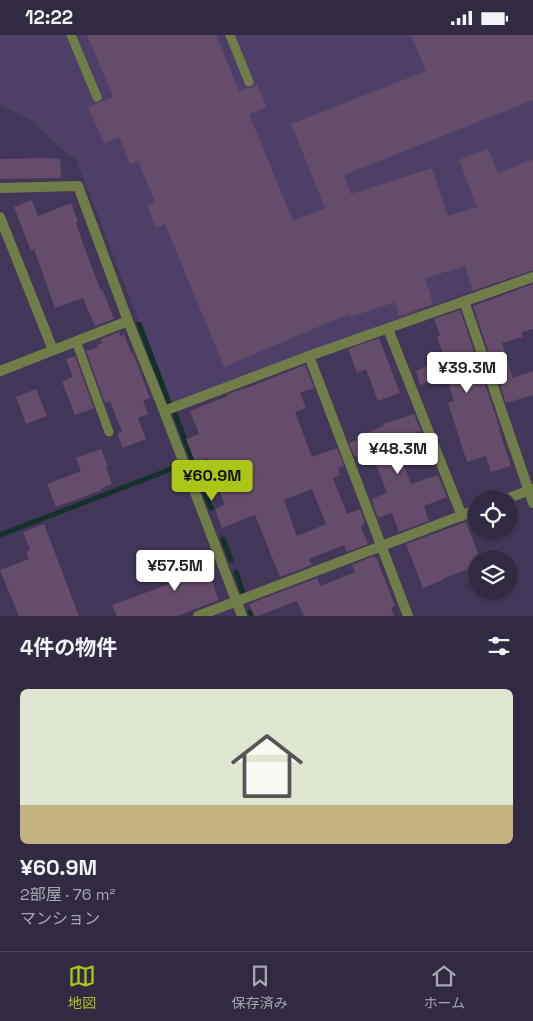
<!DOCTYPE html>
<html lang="ja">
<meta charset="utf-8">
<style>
body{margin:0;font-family:"Space Grotesk","Noto Sans JP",sans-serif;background:#3d354d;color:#f1f3f6;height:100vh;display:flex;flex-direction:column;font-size:19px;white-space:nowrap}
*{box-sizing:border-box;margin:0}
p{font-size:16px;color:#a8a6b2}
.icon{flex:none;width:28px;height:28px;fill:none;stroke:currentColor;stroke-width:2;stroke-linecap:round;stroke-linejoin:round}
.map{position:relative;height:581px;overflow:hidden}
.side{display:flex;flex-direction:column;background:#322942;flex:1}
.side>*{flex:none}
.controls{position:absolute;left:468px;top:455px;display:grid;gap:10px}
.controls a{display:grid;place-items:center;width:50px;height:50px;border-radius:50%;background:#322942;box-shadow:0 1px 4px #0004,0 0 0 1px #4d455b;font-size:25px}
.price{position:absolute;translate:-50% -42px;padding:0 11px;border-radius:5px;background:#fff;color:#222;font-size:16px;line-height:32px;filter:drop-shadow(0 1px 2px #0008)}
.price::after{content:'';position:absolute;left:50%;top:30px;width:15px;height:11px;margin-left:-8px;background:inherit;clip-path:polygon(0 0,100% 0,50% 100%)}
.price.active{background:#abc616;color:#111}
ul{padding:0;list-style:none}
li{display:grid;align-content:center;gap:10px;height:265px;padding:0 20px}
li span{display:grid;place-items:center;height:155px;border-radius:8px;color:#555}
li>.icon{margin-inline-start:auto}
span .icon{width:90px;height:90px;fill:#fffc;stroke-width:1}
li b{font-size:21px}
h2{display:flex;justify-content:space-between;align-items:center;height:60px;padding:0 20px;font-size:21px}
.status{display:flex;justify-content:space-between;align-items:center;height:35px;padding:0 25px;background:#322942;direction:ltr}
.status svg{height:14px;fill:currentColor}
.tab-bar{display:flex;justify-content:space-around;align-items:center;height:70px;border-top:1px solid #4d455b;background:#322942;font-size:14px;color:#a8a6b2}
.tab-bar a{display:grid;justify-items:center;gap:2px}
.tab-bar .active{color:#abc616}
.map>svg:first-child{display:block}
</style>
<div class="status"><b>12:22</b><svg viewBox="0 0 49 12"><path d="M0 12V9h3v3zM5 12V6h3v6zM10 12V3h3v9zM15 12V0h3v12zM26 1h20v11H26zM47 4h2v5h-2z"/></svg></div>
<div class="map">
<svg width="533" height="581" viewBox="0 0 533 581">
<rect width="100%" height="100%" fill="#423758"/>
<path fill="#4d3f67" d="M0,0H533V233L171,369L76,124L68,120L36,90L35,87L0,70Z"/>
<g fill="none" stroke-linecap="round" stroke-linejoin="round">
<path stroke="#152f2a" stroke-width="5" d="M139,289L170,370
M175,379L198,439
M202,451L211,473
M0,500L179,431
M223,504L231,525
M236,537L243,558
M250,577L252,581"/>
</g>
<path fill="#644c6a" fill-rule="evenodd" d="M87,0H216L239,56L247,53H252L257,49L267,72L249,79L293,186L325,173L291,89L426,36L411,0H533V65L344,140L351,159L432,133L448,181L477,172L459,125L488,113L498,138L533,124V235L473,256L465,231L425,243L433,269L399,281L395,267L350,282L349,279L224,332L165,189L156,193L147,170L155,167L138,126L130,129L119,102L104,108L88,72L113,62Z
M45,123L60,124L61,143L0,144V124Z
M32,165L38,181L71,168L78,187L76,188L85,214L101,256H103L114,284L95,291L83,263L55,273L34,214L31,216L14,172Z
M533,249V294L522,297L523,302L502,308L513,343L533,336V360L506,368L473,271Z
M460,275L493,373L500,394L499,395L511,431L491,437L486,421L467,427L448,368L454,366L446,339L420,350L416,336L425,332V331L445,324L437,302L440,301L434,284Z
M119,297L121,301L124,299L131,318H133L150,363L143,366L148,379L138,383L146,404L123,413L117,399L122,397L110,366L105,368L86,316L98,312L97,310L102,308L101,304Z
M379,303L400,358L378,366L366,334L357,338L348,314Z
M75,321L94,373L75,380L62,347L73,342L66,324Z
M305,330L314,353L300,358L306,373L295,377L312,422L337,413L344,431L338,433L340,440L333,443L347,479L360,474L365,488L363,489V491L361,492L368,509L347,517L344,510L309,524L312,530L280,542L255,480L222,493L215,474L225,470L207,423L195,427L186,404L199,399L190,376L228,361L227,359L242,354V355ZM312,454L326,489L297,501L284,465Z
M36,354L47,381L26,389L16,362Z
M414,379L421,396L394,406L411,449L438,440L447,462L424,471L429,486L399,497L392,478L378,483L373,469H374L372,464L387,458L371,416L355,422L349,408L357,405L356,402L384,391L383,389Z
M101,414L108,431L106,432L112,449L101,454L102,455L56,472L47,449L81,436L76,423Z
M466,487L480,524H476V531L442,544L443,545L423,553L406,509Z
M44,489L54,515L79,581H19L0,535L29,524L26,517L30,515L23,497Z
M195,515L198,521L202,520L219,565L177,581H117L112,570L180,545L172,524Z
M373,521L374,523L376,522L395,571L391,573L394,581H304L297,566L258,581H254L249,569L317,543L320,551L355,537L352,530Z"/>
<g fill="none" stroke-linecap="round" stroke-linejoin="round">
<path stroke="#717d49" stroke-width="9" d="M71,0L97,62
M230,0L249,47
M76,306L109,397"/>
<path stroke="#717d49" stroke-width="10" d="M0,153L78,151L128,286L164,376L242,581
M0,182L53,315
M464,266L533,468
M388,294L462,481
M309,321L408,581
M0,336L128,286
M164,376L309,321L533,242
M506,464L533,454
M198,581L476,475"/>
</g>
</svg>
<div class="controls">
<a><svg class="icon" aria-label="locate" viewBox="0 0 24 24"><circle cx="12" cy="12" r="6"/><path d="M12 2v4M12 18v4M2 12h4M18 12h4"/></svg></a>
<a><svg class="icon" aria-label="layers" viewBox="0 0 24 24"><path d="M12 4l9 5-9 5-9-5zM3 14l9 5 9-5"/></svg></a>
</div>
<b class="price" style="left:467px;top:359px">¥39.3M</b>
<b class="price" style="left:398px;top:440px">¥48.3M</b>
<b class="price active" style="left:212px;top:467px">¥60.9M</b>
<b class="price" style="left:175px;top:557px">¥57.5M</b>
</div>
<section class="side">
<h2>4件の物件<svg class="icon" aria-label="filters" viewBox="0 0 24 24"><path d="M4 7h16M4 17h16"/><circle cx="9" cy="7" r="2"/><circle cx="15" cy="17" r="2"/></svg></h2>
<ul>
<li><span style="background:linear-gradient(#dfe7d0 75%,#c2b280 0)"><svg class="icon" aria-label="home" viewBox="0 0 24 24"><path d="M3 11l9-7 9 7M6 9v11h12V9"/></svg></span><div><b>¥60.9M</b><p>2部屋 · 76 m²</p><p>マンション</p></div></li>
</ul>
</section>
<nav class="tab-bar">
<a class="active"><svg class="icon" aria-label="map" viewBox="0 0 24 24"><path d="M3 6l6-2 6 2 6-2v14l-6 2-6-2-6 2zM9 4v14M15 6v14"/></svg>地図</a>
<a><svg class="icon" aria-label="saved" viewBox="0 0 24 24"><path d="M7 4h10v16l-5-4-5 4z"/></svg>保存済み</a>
<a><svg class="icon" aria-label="home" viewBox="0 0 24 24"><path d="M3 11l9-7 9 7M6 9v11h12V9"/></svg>ホーム</a>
</nav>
